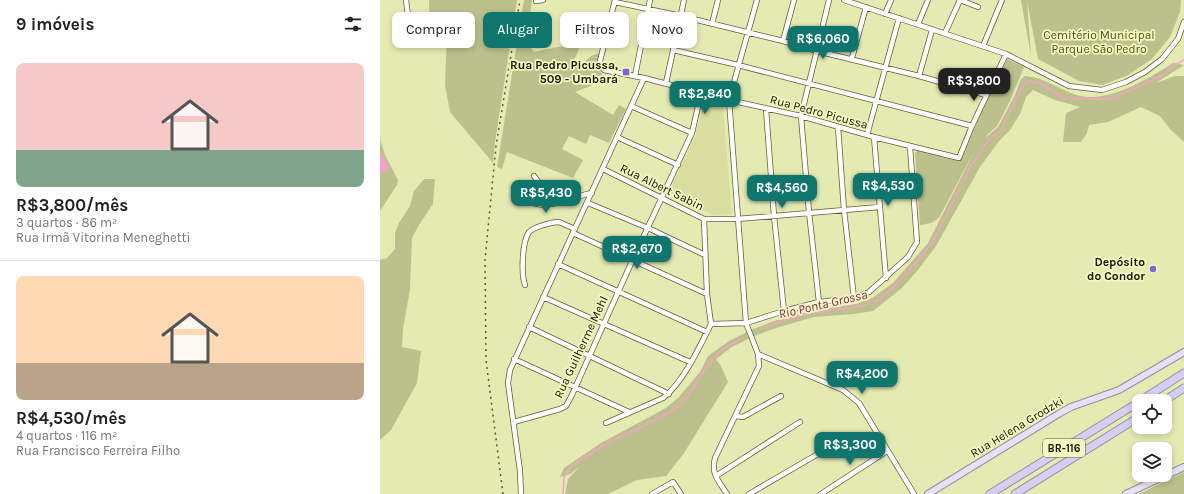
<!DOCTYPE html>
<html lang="pt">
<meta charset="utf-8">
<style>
body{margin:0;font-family:Karla,sans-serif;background:#f2f2f2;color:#202124;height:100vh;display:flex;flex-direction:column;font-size:15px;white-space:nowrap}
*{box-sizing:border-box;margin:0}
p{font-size:13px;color:#757577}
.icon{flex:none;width:22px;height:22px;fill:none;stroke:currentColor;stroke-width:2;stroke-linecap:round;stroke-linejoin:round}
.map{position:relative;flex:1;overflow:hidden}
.drawer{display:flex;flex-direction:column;background:#fff;width:380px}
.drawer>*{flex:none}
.banner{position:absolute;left:12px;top:12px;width:380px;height:36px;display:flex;gap:8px}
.fabs{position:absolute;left:752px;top:394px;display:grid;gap:8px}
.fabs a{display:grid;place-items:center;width:40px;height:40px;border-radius:8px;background:#fff;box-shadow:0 2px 6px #0003;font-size:20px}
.price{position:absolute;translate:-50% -34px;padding:0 9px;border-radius:8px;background:#0f766e;color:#fff;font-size:13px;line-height:26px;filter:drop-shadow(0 1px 2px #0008)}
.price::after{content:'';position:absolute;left:50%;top:24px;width:12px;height:9px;margin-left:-6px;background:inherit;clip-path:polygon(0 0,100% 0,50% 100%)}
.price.active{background:#222;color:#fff}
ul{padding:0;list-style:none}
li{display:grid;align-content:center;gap:8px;height:212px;padding:0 16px}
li+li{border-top:1px solid #e0e0e0}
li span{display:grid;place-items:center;height:124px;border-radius:8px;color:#555}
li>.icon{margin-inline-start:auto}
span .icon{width:72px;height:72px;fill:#fffc;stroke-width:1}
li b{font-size:17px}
h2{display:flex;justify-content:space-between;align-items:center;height:48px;padding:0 16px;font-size:17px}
.chip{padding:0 14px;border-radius:8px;background:#fff;box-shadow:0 2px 6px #0003;font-size:14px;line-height:36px}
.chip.active{background:#0f766e;color:#fff}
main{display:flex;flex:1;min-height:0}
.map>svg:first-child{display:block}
</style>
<main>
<section class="drawer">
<h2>9 imóveis<svg class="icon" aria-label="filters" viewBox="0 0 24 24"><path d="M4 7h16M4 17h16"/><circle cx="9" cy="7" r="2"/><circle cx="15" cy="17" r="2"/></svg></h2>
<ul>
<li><span style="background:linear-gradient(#f6c9c9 70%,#7fa58c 0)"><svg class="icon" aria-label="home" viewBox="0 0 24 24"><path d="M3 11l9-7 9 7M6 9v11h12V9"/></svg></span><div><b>R$3,800/mês</b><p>3 quartos · 86 m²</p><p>Rua Irmã Vitorina Meneghetti</p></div></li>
<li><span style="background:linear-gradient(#ffd9b3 70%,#b9a48a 0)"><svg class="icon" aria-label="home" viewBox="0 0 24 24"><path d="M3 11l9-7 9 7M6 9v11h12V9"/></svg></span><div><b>R$4,530/mês</b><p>4 quartos · 116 m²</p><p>Rua Francisco Ferreira Filho</p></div></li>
</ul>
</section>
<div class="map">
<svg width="804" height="494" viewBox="0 0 804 494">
<rect width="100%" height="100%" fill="#e5eab3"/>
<path fill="#d9dda0" d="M324,97L345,102L343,110L352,214L334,215L288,194L315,136Z"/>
<path fill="#bcc08c" d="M49,0H137L115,142L113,163L70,112L65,85L67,32L50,35Z
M144,0H152L149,23V45L154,52L202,42L193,63L201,65L211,56L219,53L221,73L226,80L195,92L233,115L239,105L246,109L229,143L210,135L206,144L189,136L182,149L203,160L193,178L127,152L122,169L117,167Z
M641,0H801L800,12L790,37L772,59L748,75L723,85L699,81L658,59L647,1L651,56Z
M627,59L644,67L630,101L617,126L608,134L590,159L559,218L551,223L540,225L535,153L539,150L575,160L579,159L584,154L602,111Z
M793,63L804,65L776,83L795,76H804V142L790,129L780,116L761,107L728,122L709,125L707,133L701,142H683L686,113L700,107L675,100L653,90L646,97L640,114L630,130L619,141L600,167L556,246L538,270L522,288L493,311L474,314L434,317L399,327L374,336L352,347L336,359L341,366L348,382L304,453L286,476L257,480L228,494H185L188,479L199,467L190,474L180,477L184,468L221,443L286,408L298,398L320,372L328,356L349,341L373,329L397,320L435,310L476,304L492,298L513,283L548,243L591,158L604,139L618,127L634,97L641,79L645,76C652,77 659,78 665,81C676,86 685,91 696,95C729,104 767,79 793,63Z
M0,139L5,155L18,180L17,185L0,211Z
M44,179H55L53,204L39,225L32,238L30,289L23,329L22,347L41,351L37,383L11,430L0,440V260L7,258L15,249V233L19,223L30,206L34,191Z
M804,472V494H759Z"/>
<path fill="#f8a1c7" d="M0,153C5,158 9,165 7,172H0Z"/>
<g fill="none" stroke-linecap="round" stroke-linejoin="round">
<path stroke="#f8a1c7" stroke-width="1.5" d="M385,327L411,318L432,313L482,306L500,299L513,288L540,258L549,247L558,231L589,169L609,139L620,131L642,87L648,81L659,83L685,99H731L781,76L793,66L804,60
M183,494L184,477L192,465L229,442L263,426L295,409L306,399L326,367L341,350L361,339"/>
<defs>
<path id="minor" d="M26,0L30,32
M235,0L220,61L221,66L224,70L264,78L349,100L421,116L494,137L579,158L592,126L626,54
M464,0L626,54L689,86L722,90L746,82L765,72L782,59L798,39L804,22
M156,1L163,0
M235,2L301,16L403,41L437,51L539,76L606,95
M505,14L511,0
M332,24L338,0
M538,24L548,0
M565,33L580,0L598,7
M403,41L414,0
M603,46L622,0
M293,50L358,65L592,126
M472,58L486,7
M255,76L270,0
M539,76L552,30
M286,83L304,0
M251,106L312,133
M386,109L394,216L404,311
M458,127L464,210L474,298
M487,135L519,18
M237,137L298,165
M494,137L506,278
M223,169L324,219H357L500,207
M154,176C163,188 166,190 163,205
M135,186C152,217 181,202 207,194L212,193
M208,203L268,228L325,255
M324,219L327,294L331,324
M193,233L327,294
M178,264L327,332
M145,285C141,274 142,242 149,232C154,227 172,222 179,222L195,229
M163,297L310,362
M439,302L429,212L421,116L449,0
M149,327L289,394
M378,354L463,390L479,403L534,494
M134,359L249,412
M356,416L363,417L401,396
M134,422L180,409L186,406L191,397L253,259L312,133L321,93
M226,423L283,398C303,383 320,346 331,324L366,323L404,311L439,302L474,298L489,292L528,257L537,242L530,147
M336,476L420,422
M141,494L140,471L128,383L130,370L264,78
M272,494L293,482L301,494
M347,494C338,480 331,474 335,458L379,366L378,354L366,323L349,100L377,0
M369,494L443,451
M441,494L507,451"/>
<path id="major" d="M548,494L680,413L691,407L739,390L804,352
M746,494L804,467"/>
<path id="highway" d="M760,401L804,373
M784,401L804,388
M610,494L759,402
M635,494L759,417"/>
</defs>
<use href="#minor" stroke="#5f6230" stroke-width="6"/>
<use href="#major" stroke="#928f9f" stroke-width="8"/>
<use href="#highway" stroke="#928f9f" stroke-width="9"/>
<use href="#minor" stroke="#fff" stroke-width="4.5"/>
<use href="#major" stroke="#e5e2f7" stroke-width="6"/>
<use href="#highway" stroke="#d4cff2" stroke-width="7"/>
<path stroke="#57593a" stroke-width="1.5" stroke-dasharray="2 4" stroke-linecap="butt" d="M123,494L106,360L105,260L116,146L140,0"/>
</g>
<g fill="#8061dc" stroke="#f3f7c0" stroke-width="1.5">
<rect x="242" y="68" width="8" height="8" rx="2"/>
<circle cx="773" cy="269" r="4"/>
</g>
<g text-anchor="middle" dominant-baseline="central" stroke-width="3.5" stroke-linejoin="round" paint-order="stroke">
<rect fill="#f3f7c0" stroke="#595a3c" stroke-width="1" x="663" y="439" width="42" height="18" rx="3"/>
<g font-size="11" font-weight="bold" fill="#171704">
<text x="684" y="448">BR-116</text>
</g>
<g font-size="12" fill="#515411" stroke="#f3f7c0">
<text x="719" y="35">Cemitério Municipal<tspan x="719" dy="14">Parque São Pedro</tspan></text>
</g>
<g font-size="12" font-weight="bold" fill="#171704" stroke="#f3f7c0" text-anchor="end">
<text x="238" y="65">Rua Pedro Picussa,<tspan x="238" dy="14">509 - Umbará</tspan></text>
<text x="765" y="262">Depósito<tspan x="765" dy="14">do Condor</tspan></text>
</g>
<g font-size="12" fill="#171704" stroke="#f3f7c0">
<text transform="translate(439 112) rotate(15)">Rua Pedro Picussa</text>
<text transform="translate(282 187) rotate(26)">Rua Albert Sabin</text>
<text transform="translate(201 347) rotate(-65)">Rua Guilherme Mehl</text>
<text transform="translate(637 427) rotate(-31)">Rua Helena Grodzki</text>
</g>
<g font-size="13" font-style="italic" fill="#8a285c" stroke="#f3f7c0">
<text transform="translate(443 304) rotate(-13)">Rio Ponta Grossa</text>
</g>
</g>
</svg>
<div class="fabs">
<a><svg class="icon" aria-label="locate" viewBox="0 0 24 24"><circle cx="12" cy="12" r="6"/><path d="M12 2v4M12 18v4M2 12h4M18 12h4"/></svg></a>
<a><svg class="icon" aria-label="layers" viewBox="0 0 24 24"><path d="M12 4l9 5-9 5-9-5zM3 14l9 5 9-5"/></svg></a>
</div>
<b class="price" style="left:443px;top:60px">R$6,060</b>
<b class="price active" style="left:594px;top:102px">R$3,800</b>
<b class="price" style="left:325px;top:115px">R$2,840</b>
<b class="price" style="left:508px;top:207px">R$4,530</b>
<b class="price" style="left:402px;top:209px">R$4,560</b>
<b class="price" style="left:166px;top:214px">R$5,430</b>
<b class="price" style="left:257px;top:270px">R$2,670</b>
<b class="price" style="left:482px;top:395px">R$4,200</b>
<b class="price" style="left:470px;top:466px">R$3,300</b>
<div class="banner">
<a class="chip">Comprar</a>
<a class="chip active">Alugar</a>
<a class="chip">Filtros</a>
<a class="chip">Novo</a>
</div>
</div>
</main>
